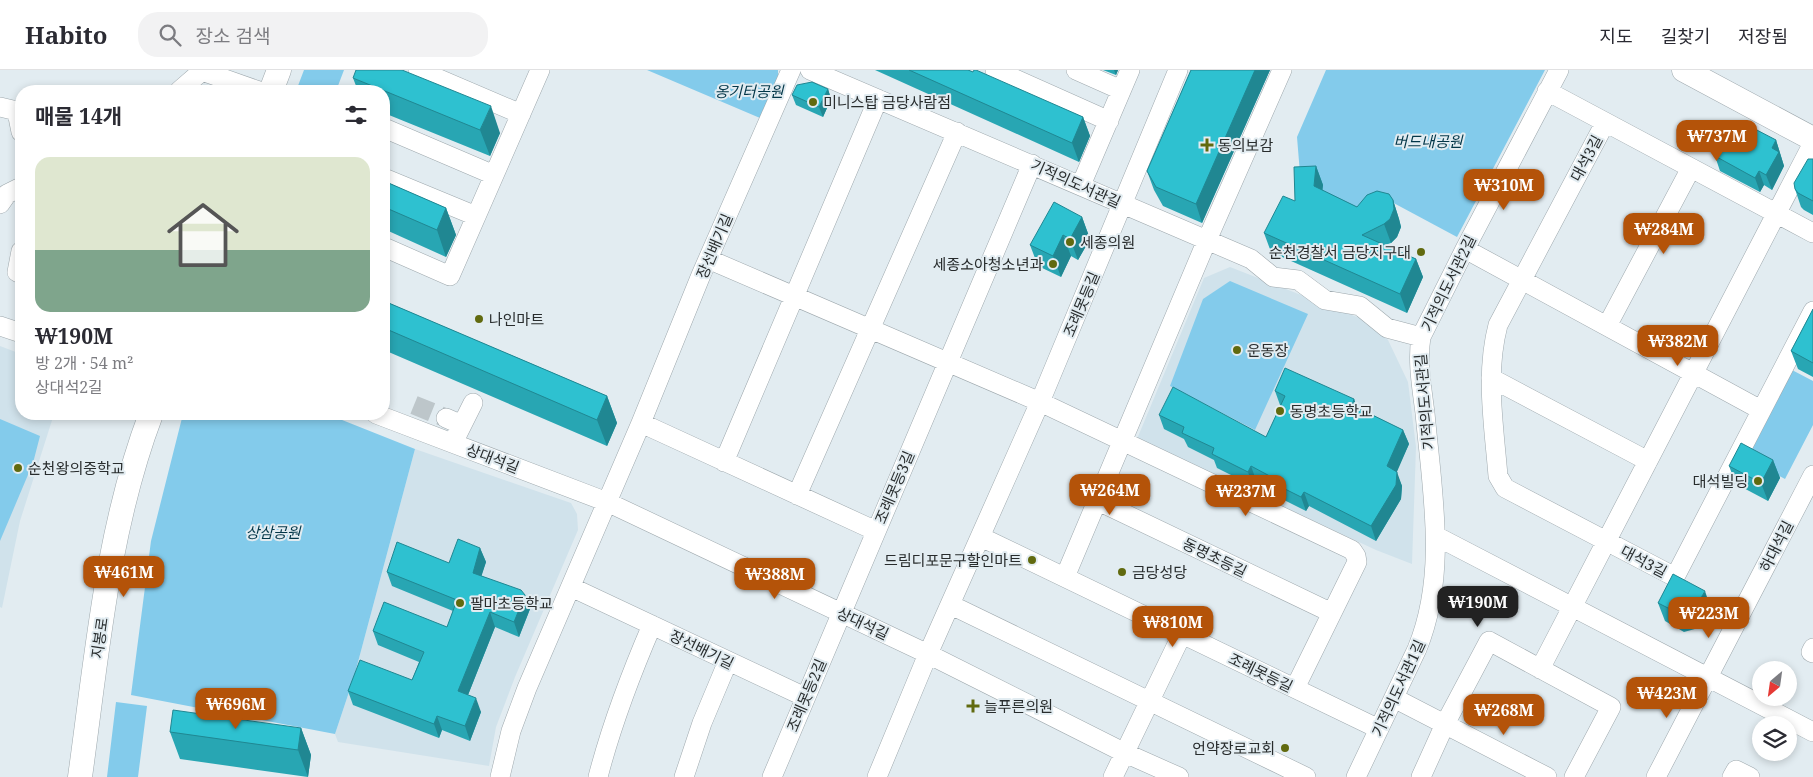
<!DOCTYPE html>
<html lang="ko">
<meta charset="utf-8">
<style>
body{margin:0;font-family:"Noto Serif","Noto Sans KR",serif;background:#f2f2f3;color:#2b2b33;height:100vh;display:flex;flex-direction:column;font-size:19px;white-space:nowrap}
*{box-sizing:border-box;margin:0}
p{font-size:16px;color:#7c7c81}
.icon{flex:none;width:28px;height:28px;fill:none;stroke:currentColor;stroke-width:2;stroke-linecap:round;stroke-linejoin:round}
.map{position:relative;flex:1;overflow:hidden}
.drawer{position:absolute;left:15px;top:15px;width:375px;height:335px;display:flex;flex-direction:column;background:#fff;border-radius:20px;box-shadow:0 2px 8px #0003}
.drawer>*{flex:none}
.needle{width:32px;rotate:209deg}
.controls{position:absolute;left:1752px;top:591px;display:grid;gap:10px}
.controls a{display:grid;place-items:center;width:45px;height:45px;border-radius:50%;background:#fff;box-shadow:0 2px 8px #0003;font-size:25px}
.price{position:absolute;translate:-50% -42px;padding:0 11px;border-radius:10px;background:#b45309;color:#fff;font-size:16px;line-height:32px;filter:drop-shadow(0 1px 2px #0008)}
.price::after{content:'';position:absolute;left:50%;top:30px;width:15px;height:11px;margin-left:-8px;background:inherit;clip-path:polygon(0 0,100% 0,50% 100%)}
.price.selected{background:#222;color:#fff}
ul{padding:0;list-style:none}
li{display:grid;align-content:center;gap:10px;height:265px;padding:0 20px}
li span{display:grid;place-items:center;height:155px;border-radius:15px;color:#555}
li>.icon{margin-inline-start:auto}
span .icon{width:90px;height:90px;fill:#fffc;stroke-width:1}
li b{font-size:21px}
h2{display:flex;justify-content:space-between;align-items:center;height:60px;padding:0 20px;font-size:21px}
header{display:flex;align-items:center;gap:30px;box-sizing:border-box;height:70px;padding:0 25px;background:#fff;border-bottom:1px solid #e1e1e2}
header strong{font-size:24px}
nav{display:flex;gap:28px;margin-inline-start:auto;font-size:18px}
.search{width:350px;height:45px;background:#f2f2f3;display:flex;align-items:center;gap:12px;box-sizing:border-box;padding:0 18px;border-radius:20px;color:#7c7c81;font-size:19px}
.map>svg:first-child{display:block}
</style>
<header>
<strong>Habito</strong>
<div class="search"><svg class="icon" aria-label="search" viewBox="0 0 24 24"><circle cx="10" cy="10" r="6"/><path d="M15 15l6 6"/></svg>장소 검색</div>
<nav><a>지도</a><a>길찾기</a><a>저장됨</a></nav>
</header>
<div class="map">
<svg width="1813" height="707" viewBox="0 0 1813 707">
<rect width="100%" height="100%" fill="#e2ecf1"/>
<path fill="#d0e2eb" d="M1230,197L1362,249L1388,270L1408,312L1416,377L1412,494L1376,480L1137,369L1204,208Z
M0,276L21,284V344H54L20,451L2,538L0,537Z
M415,379L571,433L577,444L578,460L515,607L496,657L489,696L338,672L335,664L354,607Z"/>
<path fill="#83cbeb" d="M304,0H344L336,21H296Z
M647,0H778V8L760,48Z
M1326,0H1545L1457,167L1388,130L1363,155L1301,116L1297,67Z
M1230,211L1308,244L1255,360L1170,316L1203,229Z
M1792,300L1813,311V355L1785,409L1746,388Z
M183,344H327L415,379L354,607L335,664L131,625L151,471Z
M0,349L40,366L33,393L0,471Z
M116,632L147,636L138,707H107Z"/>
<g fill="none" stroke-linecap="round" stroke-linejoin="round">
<path stroke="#bdc6ca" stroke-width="19" stroke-dasharray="19 9" stroke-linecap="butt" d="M414,335L446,348"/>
<defs>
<path id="minor" d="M418,0L521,44
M810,0L1251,189L1273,207L1298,210L1325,230L1360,236L1387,258L1421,267C1417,292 1422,319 1425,343C1432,421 1448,504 1417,579L1356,707
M995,0L1109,51
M1076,0L1121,20
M179,21L202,1L259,21
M1547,21L1813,163
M0,37L21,42
M17,42L21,62
M1605,53L1498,255C1485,304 1494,356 1498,406L1505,418L1675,507L1813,241
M384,58L494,105
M384,108L476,146
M1081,115L1130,0
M0,134L7,124L21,117
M384,177L450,206L540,0
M1465,179L1761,340
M21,181L17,202L21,204
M708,189L1040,332L1352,480L1356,486L1357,492L1295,618
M0,256L21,263
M1607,256L1691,98
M1421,267L1465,179L1559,0
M1491,308L1648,391
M376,344L607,432L928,584L1125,683L1179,707
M446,348L462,355
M641,353L876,461
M453,373L473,333
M724,392L878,29
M797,425L957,62
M1098,431L1332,543
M1436,466L1813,662
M981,467L1379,659
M1065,507L1207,170L1282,0
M571,517L805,627
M951,535L1306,707
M1813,578L1811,582L1813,583
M1540,599L1813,73
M1394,628L1547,707
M500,707L511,661L527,618L641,353L701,205L791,0
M598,707C612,653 630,606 652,555
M684,707L702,653L728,591
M772,707L1032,94
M877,707L928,584L1040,332L1178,0
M1113,707L1182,564
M1421,707L1445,654L1489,571L1611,637L1574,707
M1656,707L1813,405
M1732,707L1736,700L1750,707"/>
<path id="major" d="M1684,0L1813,69
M271,21L279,0
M80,707C97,585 107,460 151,344"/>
</defs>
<use href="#minor" stroke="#9ea8ad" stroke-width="20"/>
<use href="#major" stroke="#9ea8ad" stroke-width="25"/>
<use href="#minor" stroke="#fff" stroke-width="19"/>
<use href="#major" stroke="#fff" stroke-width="24"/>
</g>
<path fill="#28a6b3" d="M875,0H968L1083,47L1090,66L1079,92Z
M1103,0H1118L1116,5Z
M1191,0H1270L1202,153L1163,136L1154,120L1147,101Z
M353,8L500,63L490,86L384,43V21H358Z
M828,19L831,29L823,47L796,35L792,25Z
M1737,61L1776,70L1784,96L1772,120L1764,115L1760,122L1720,101L1715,86Z
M1813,89V145L1804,140L1801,137L1795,119Z
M1316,96L1323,115L1322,120L1357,137L1393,130L1399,149L1401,157L1397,167L1391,173L1385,175L1416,189L1423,207L1407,243L1271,182L1264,163L1295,131Z
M384,111L446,138L456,165L446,187L384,159Z
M1082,147L1090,169L1078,190L1071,186L1061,207L1038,196L1030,175Z
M384,231L607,326L617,353L607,376L384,280Z
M1813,239V307L1798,299L1791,281Z
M1275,321L1354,329L1357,338L1403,360L1409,374L1396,402L1402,416L1401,429L1376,471L1309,436L1306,441L1282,429L1280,423L1256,410L1253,416L1217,398L1214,390L1188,377L1184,369L1164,359L1159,345L1266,367L1281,336L1280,335Z
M1773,390L1780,408L1768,431L1736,414L1729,396Z
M480,478L486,492L481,506L525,525L530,539L519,567L495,557L468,625L481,642L470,671L442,660L439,668L353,635L348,621L412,610L419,592L378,575L373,561L447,557L453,541L392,516L387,502L449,493Z
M1658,533L1711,539L1702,557L1684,562L1665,551Z
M301,658L311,685L308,707L180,689L170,662Z"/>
<path fill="#208792" d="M1114,0H1118L1116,5Z
M1255,0H1270L1202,153L1196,134Z
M828,19L831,29L823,47L819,37Z
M491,36L500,63L490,86L480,60Z
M1083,47L1090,66L1079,92L1072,73Z
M1776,70L1784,96L1772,120L1766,105L1772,78Z
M1316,96L1323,115L1321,135L1314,116Z
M1759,101L1764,115L1760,122L1755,108Z
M1393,130L1399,149L1401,157L1397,167L1391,173L1384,154Z
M446,138L456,165L446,187L437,160Z
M1082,147L1090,169L1078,190L1070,169Z
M1063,165L1071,186L1061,207L1053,186Z
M1416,189L1423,207L1407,243L1400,224Z
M607,326L617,353L607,376L597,350Z
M1354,329L1359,343L1352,335Z
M1403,360L1409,374L1393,411L1387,396Z
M1773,390L1780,408L1768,431L1761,413Z
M1251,396L1256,410L1253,416L1248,402Z
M1397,402L1402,416L1401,429L1376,471L1371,456Z
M1304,422L1309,436L1306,441L1301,427Z
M480,478L486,492L478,517L473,503Z
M1705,521L1711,539L1702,557L1695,538Z
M525,525L530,539L519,567L514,552Z
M490,542L495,557L464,635L458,621Z
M476,628L481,642L470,671L465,656Z
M437,646L442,660L439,668L434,654Z
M301,658L311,685L308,707L298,680Z"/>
<path fill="#2ec1d0" stroke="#208792" d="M356,0H402L491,36L480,60L353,8Z
M909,0H968L973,2L974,0H976L1083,47L1072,73Z
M1191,0H1255L1196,134L1156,117L1147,101Z
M812,12L828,19L819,37L792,25L797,15Z
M1742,54L1751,58V57L1776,70L1772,78L1779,82L1766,105L1759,101L1755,108L1715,86L1730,58L1737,61Z
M1808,89H1813V131L1798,123L1795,119L1794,113Z
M1316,96L1314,116L1357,137L1367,125L1377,121L1389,124L1393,130L1394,139L1390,149L1384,154L1362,165L1416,189L1400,224L1264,163L1283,126L1295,131L1294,97Z
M384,111L446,138L437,160L384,137Z
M1054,132L1082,147L1070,169L1063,165L1053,186L1030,175Z
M384,231L607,326L597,350L384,258Z
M1813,239V293L1791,281Z
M1285,298L1354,329L1352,335L1403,360L1387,396L1397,402L1396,415L1371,456L1304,422L1301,427L1277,415L1279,411L1251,396L1248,402L1212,384L1214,378L1182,363L1184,357L1159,345L1173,317L1266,367L1285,326L1275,321Z
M1741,373L1773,390L1761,413L1729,396Z
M458,469L480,478L473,503L521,520L525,525L514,552L490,542L458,621L476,628L465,656L437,646L434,654L348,621L360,590L412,610L424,582L373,561L384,532L447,557L457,530L387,502L397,472L449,493Z
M1673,504L1705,521L1695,538L1678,543L1658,533Z
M173,640L301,658L298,680L170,662Z"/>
<g fill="#616a0f" stroke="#e2ecf1" stroke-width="2">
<circle cx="813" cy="32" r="5"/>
<path d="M1204.5 67.5h5v5h5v5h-5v5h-5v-5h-5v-5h5z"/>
<circle cx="1070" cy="172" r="5"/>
<circle cx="1421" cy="182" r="5"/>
<circle cx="1053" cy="194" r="5"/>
<circle cx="479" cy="249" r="5"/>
<circle cx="1237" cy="280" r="5"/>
<circle cx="1280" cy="341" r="5"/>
<circle cx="18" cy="398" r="5"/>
<circle cx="1758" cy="411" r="5"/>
<circle cx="1032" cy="490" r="5"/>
<circle cx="1122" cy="502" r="5"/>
<circle cx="460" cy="533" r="5"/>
<path d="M970.5 628.5h5v5h5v5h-5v5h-5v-5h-5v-5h5z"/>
<circle cx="1285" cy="678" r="5"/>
</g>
<g text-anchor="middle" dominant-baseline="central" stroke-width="4" stroke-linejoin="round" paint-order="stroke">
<g font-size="15" font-style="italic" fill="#023648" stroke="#e2ecf1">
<text x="749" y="21">옹기터공원</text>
<text x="1428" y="71">버드내공원</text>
<text x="273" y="462">상삼공원</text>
</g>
<g font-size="15" fill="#282c2d" stroke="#e2ecf1" text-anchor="start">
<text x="823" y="32">미니스탑 금당사람점</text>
<text x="1218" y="75">동의보감</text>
<text x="1080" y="172">세종의원</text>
<text x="1411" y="182" text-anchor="end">순천경찰서 금당지구대</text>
<text x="1043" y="194" text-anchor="end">세종소아청소년과</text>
<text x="489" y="249">나인마트</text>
<text x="1247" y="280">운동장</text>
<text x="1290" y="341">동명초등학교</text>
<text x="28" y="398">순천왕의중학교</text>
<text x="1748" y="411" text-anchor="end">대석빌딩</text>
<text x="1022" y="490" text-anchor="end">드림디포문구할인마트</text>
<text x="1132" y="502">금당성당</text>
<text x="470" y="533">팔마초등학교</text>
<text x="984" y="636">늘푸른의원</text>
<text x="1275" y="678" text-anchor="end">언약장로교회</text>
</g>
<g font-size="15" fill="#282c2d" stroke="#e2ecf1">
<text transform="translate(1586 88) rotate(-62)">대석3길</text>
<text transform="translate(1076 113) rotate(24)">기적의도서관길</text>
<text transform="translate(714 176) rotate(-67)">장선배기길</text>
<text transform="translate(1448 213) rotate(-64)">기적의도서관2길</text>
<text transform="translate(1081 234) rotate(-67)">조례못등길</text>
<text transform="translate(1424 332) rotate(-95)">기적의도서관길</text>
<text transform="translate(493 388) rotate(21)">상대석길</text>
<text transform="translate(894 417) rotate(-67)">조례못등3길</text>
<text transform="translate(1776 476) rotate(-63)">하대석길</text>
<text transform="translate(1215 487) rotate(26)">동명초등길</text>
<text transform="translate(1644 491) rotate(28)">대석3길</text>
<text transform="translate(863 553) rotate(25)">상대석길</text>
<text transform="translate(99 568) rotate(-82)">지봉로</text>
<text transform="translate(702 579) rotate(26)">장선배기길</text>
<text transform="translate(1261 602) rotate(26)">조례못등길</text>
<text transform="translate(1398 618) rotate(-65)">기적의도서관1길</text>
<text transform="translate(806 625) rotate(-67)">조례못등2길</text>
</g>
</g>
</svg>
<div class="controls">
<a><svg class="needle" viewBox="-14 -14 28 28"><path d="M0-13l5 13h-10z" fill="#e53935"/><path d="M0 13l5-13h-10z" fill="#7c7c81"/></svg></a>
<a><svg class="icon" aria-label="layers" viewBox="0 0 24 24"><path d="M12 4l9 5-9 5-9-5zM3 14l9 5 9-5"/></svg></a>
</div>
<b class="price" style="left:1717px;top:92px">₩737M</b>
<b class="price" style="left:1504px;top:141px">₩310M</b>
<b class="price" style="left:1664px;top:185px">₩284M</b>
<b class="price" style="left:1678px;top:297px">₩382M</b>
<b class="price" style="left:1110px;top:446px">₩264M</b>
<b class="price" style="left:1246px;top:447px">₩237M</b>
<b class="price" style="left:124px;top:528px">₩461M</b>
<b class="price" style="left:775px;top:530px">₩388M</b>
<b class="price selected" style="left:1478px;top:558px">₩190M</b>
<b class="price" style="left:1709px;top:569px">₩223M</b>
<b class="price" style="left:1173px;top:578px">₩810M</b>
<b class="price" style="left:1667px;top:649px">₩423M</b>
<b class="price" style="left:236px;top:660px">₩696M</b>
<b class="price" style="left:1504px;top:666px">₩268M</b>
<section class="drawer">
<h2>매물 14개<svg class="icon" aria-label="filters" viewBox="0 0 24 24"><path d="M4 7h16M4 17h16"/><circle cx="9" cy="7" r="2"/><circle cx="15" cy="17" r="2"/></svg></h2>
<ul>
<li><span style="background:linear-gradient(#dfe7d0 60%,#7fa58c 0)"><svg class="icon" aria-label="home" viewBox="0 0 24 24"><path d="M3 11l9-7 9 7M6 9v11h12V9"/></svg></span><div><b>₩190M</b><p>방 2개 · 54 m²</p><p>상대석2길</p></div></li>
</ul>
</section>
</div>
